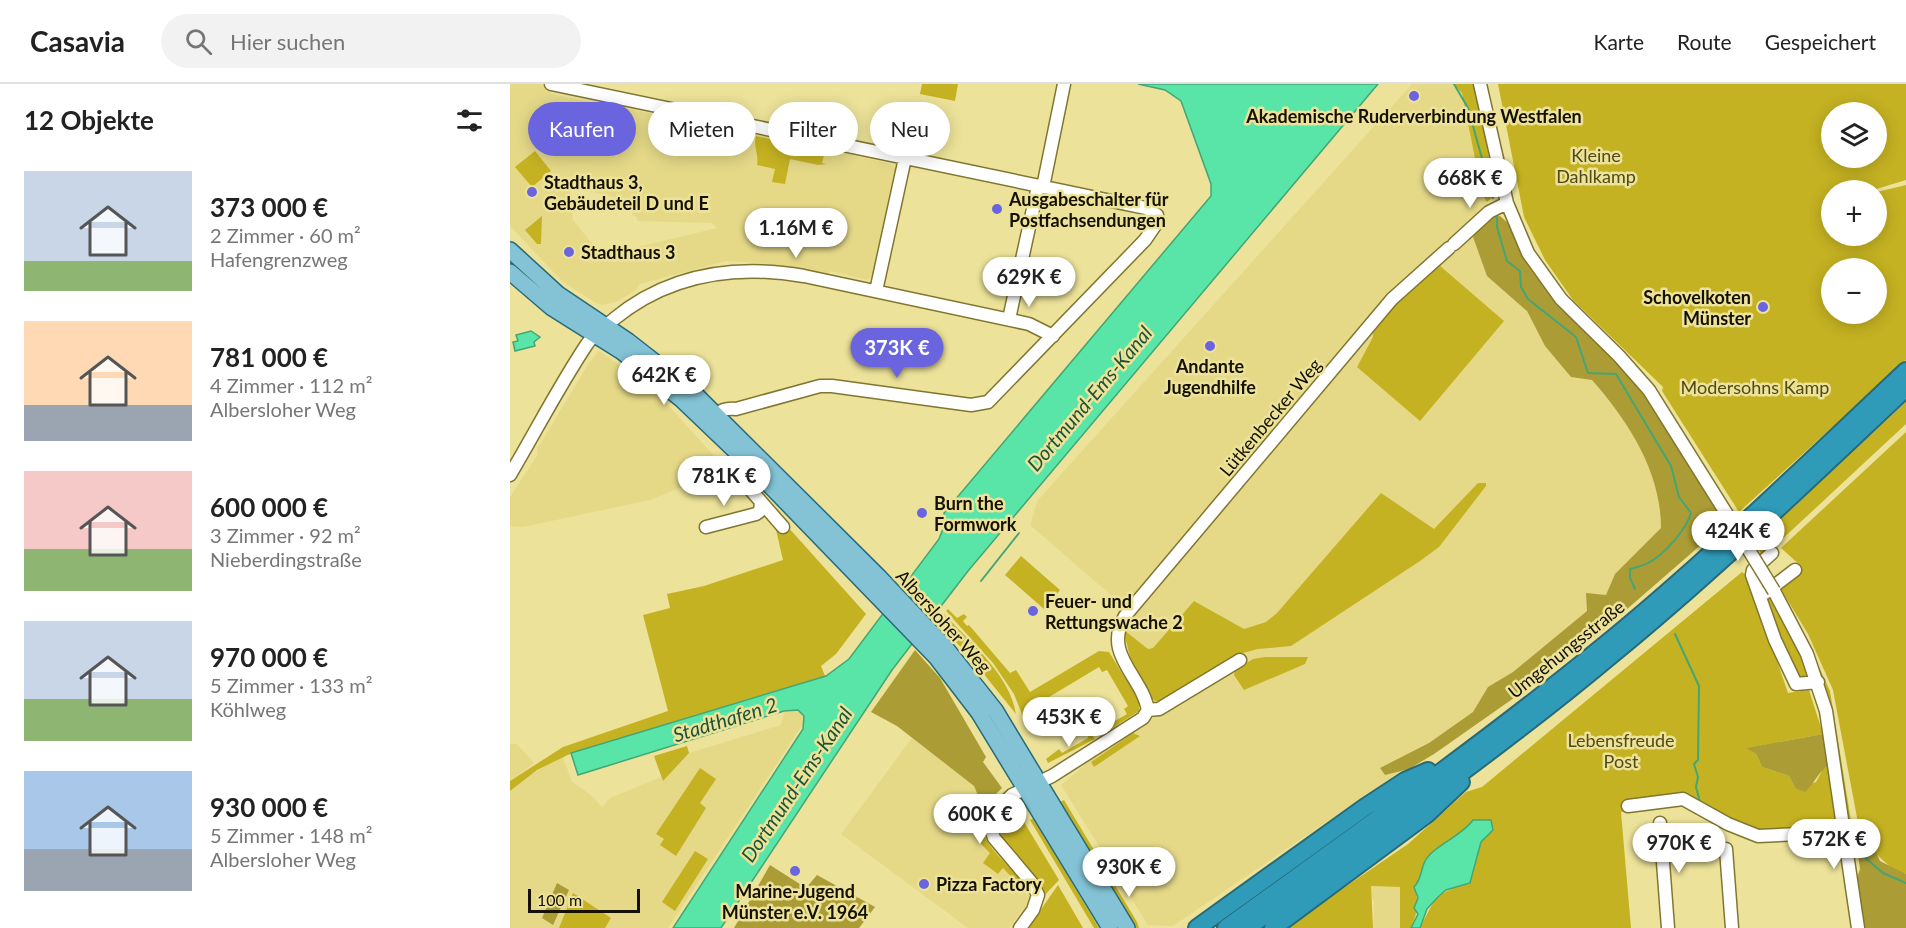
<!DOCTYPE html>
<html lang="de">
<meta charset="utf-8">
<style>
body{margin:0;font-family:Lato,sans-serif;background:#f2f2f2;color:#222;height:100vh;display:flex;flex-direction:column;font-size:22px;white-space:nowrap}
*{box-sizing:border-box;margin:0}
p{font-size:20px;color:#767676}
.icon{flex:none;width:33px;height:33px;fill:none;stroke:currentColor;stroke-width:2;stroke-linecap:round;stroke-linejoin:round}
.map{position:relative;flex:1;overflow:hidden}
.sheet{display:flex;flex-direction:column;background:#fff;width:510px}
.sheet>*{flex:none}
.guide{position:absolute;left:18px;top:18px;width:570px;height:54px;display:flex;gap:12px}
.buttons{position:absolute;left:1311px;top:18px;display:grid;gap:12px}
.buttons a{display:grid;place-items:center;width:66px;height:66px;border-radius:50%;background:#fff;box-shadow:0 3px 15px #0003;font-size:30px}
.scale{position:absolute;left:18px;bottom:15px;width:112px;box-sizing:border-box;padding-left:6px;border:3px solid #151000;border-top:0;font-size:16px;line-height:21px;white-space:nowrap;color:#151000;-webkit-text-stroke:4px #ece299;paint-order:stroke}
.price{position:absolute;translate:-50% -51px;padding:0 14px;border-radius:21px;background:#fff;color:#222;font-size:20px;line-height:39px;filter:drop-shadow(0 2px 3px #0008)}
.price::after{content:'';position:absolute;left:50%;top:36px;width:18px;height:14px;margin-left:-9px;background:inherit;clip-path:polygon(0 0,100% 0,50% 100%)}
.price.on{background:#6a65df;color:#fff}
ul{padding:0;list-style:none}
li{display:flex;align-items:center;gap:18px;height:150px;padding:0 24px}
li span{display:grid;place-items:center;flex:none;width:168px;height:120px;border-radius:0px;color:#555}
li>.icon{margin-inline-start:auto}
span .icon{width:72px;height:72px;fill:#fffc;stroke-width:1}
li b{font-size:26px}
h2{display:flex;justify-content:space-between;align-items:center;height:72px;padding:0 24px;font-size:26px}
.chip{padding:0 21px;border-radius:27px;background:#fff;box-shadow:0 3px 15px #0003;font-size:21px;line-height:54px}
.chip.on{background:#6a65df;color:#fff}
header{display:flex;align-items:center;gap:36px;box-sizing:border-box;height:84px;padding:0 30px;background:#fff;border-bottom:2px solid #e0e0e0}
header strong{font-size:28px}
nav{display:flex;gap:33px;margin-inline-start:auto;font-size:21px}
.search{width:420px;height:54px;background:#f2f2f2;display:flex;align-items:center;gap:15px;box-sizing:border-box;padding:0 21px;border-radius:33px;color:#767676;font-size:22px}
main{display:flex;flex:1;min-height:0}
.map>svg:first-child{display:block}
</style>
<header>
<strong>Casavia</strong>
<div class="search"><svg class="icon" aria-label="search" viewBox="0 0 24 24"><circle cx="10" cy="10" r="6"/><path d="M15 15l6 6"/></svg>Hier suchen</div>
<nav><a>Karte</a><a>Route</a><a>Gespeichert</a></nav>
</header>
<main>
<section class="sheet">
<h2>12 Objekte<svg class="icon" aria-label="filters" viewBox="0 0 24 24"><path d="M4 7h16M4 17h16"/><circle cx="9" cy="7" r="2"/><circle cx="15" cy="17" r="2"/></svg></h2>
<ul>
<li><span style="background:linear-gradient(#c9d6e8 75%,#8fb573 0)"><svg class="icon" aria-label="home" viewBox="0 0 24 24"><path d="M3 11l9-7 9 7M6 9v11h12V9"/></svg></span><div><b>373 000 €</b><p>2 Zimmer · 60 m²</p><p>Hafengrenzweg</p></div></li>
<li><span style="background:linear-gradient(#ffd9b3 70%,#9aa5b1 0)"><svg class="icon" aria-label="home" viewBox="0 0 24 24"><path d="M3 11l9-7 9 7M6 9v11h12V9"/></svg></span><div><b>781 000 €</b><p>4 Zimmer · 112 m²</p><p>Albersloher Weg</p></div></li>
<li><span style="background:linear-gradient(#f6c9c9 65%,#8fb573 0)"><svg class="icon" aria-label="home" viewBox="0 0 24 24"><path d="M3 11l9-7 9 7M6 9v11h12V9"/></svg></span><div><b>600 000 €</b><p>3 Zimmer · 92 m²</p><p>Nieberdingstraße</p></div></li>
<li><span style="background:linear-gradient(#c9d6e8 65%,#8fb573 0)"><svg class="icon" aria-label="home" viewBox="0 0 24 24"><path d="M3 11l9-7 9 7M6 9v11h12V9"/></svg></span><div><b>970 000 €</b><p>5 Zimmer · 133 m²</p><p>Köhlweg</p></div></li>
<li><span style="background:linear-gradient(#a9c7e8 65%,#9aa5b1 0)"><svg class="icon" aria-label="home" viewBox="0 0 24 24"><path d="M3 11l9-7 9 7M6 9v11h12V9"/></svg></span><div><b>930 000 €</b><p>5 Zimmer · 148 m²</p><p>Albersloher Weg</p></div></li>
</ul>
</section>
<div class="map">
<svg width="1396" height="844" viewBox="0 0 1396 844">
<rect width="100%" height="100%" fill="#ece299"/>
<path fill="#e5d988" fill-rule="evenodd" d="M0,0H31L42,10L316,64L380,80L386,85V89L365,190L357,196L321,187L316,191L252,179L216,177L130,200L126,206L108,217L92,221L86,219L53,198L0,142ZM54,96L71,105L119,117L124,122L122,131L127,133V137L202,139L207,144L98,170L87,166L63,136L61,111Z
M902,0H943L952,9L972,110L1022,198L1198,434L934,658L663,842L638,841L551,701L595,664L648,631L602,512L520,441L528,416Z
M89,267L114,284L157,320L216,385L140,416L13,443L0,442V413L28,370L27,365L79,279Z
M284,625H288L295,633V637L158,844H0V707L17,692L53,673L62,698L81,711L92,723L100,714L156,691L179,669L271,641L274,629Z
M402,654L464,702L470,716L467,727L472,730L471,742L474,754L518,803L522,813L499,844H458L331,750Z
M0,660H7L24,679L0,697Z
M861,802L890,803V844H863L864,817L860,811Z"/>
<path fill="#c5b222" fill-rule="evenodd" d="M412,0H448L445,17L410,10Z
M943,0H963L966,6L986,110L977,118L972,110L952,9Z
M988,0H1396V96L1363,106H1322V152H1366L1367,108L1396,101V276L1229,428L1152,307L1153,303L1063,216L1035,176L1014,133ZM1322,28H1366V74H1322ZM1322,184H1366V230H1322Z
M246,52L315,67L312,79L317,80L308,81L280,75L275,100L262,98L265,85L247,81C249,70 243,63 246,52Z
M25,67L41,87L22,103L5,83Z
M32,132L31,160H27L15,146Z
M929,181L994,237L910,337L847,283L863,253V246L897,208Z
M1396,318V340L1253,473L1245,459Z
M1396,348V790C1376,785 1369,768 1352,760L1323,606L1298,550L1269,502L1282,493L1291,482L1271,464Z
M968,399H976V402L929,463L910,477L781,562L748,565L725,571L649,618C628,614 617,564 614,546L638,565L643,564L684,517L734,545L756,538L767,529L871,409L924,445Z
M277,442L356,530L326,570L311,582L315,592L62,669L27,686L0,707V697L53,663L158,627L133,531L160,524L157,510L194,502L273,476L266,446Z
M511,472L550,506L534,525L495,491Z
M1232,488L1238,493L1278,609L1299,606L1313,650L1237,664L1246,670L1252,683L1279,692L1285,704L1306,698L1313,685L1319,681L1327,740L1323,745L1248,749L1167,719L1111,728L1121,844H910C926,813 925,809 960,799L971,758L957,744L916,776L911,796L904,803C910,820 907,829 901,844H890V803L861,802L863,844H775L898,760L956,708L972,703Z
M1258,508L1300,588L1299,593L1294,597L1283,590L1254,513Z
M1276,519L1295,552L1320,607L1343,749L1338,750L1322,647Z
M438,525L447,534L454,530L457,533L453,537L457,542L459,541L500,589L506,586L520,608L589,567L599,568L629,617V627L589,653L584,644L588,647L617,630L614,625L618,622L597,586L592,588L589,583L524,622L527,627L521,631L525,638L517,643L504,610L483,579L436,527Z
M434,530C460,558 500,591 506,630L460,573L426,537Z
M755,573H798L795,580L734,606L724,591L725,586L743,575Z
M579,647L585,655L538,679L536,675L549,665L552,669L578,654Z
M623,649L630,652L584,683L581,678Z
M177,662L179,669L153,697L144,672Z
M190,684L206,695L190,719L196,724L166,772L150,761L154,755L146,750Z
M554,716L627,838L629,844H626L550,718Z
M505,723L549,796L533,813C534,786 457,749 505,723Z
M467,728L472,730C466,757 496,778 512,796L518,803L514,806L493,784L488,790L473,779L480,769L467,756Z
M526,733L545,770L589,844H584L520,736Z
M185,767L198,775L165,827L152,818Z
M548,801L573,844H518Z
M63,809L101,834L95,844H49Z"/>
<path fill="#ab9c36" d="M990,132L999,140L1005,156L1034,201L1137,311L1216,439L1093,546L1018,604L924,670L899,685L875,691L870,684L919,659L963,628L978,603L1003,588L1077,527L1076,509L1096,511L1105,490L1151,444C1151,388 1119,338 1082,296L1061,293L1035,262L1017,227L977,192L963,153L977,134Z
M405,566L430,594L476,673L473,678L492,704L475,721L472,730L467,728L470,716L464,702L387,642L361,628Z
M1313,650L1319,681C1309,687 1304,700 1295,708L1285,704L1279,692L1252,683L1246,670L1236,664Z
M1346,756L1365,766L1370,777L1396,790V844H1351L1345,800L1350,785Z
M260,781L296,804L307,791L365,823L349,844H224Z
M47,799L59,806L43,841L32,834Z"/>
<path fill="#58e5a7" stroke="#44a575" stroke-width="1.5" d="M628,0H868L458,487L382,586L211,844H163L293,645L294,632L288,626L274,627L68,691L61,669L316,592L339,575L429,455L434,442V429L701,112V100L671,17L655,6Z
M21,247L30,253L24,258L25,262L5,267L3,258L8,257L6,251Z
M963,736H981L983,746L971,758L960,799L936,806L928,813L917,825L910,844H901L908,830L904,824L908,814L904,803C912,795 910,787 915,777C923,762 952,752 963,736Z"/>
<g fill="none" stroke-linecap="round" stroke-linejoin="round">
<path stroke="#44a575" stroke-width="2" d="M944,0L958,24L983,114
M987,133V143L997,177L1010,187L1011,203L1018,215L1066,253L1078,289L1106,290L1161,382L1169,413L1181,429C1176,446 1154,471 1138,479C1133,482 1126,483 1120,485V494L1125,505
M471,497L509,449
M1165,550L1189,602L1188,676L1184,680L1188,693L1186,703L1190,718
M1274,745L1318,739L1323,741
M1342,759L1346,772L1348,773
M1353,772L1373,789L1396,799"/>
<defs>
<path id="minor" d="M41,0L616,120L636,124L647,131L648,137L635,156L478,318L461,321L322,302H310L226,325C214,324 208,327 201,337
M970,0L997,119L1018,169L1051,215L1109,272L1139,306L1218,432
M533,103L554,0
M944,160L979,128L997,119
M366,207L395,74
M499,235L528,102
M239,380L231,391L232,396L273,443
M0,391C26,347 49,302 77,260C84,250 95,243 104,235C159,190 224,180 294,192L519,240L543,252
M196,443L246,430L250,427L251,418
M1262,469L1243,486L1242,491L1265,556L1286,600L1308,598
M1264,507L1297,570L1316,627L1348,844
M1255,509L1285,486
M638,626C632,592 592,570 615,532L882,215L939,164
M1118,722L1173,715L1218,740L1248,752L1333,748
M1150,739L1158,844
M1211,765H1216L1222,844
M510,844L523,826L528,811L522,799L484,754L480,742L483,729L502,711L542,692L633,634L638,626L649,625L730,576"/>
<path id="major" d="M0,166L48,210L118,257L181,306L368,492L435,563L485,626L617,844
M0,188L42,224L112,268L172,316L239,380L426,573L469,629L600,844"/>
<path id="highway" d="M687,844L854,724L895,697L918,687
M716,844C842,753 970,663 1090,565C1197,478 1296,381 1396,287
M737,844C859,755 984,669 1100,572C1203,488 1299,395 1396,304
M763,844L917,730L951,698"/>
</defs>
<use href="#minor" stroke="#80762f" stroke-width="15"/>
<use href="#major" stroke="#276a78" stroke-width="18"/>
<use href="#highway" stroke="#276a78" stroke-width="20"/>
<use href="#minor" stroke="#fff" stroke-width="12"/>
<use href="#major" stroke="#83c3d5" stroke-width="15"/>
<use href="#highway" stroke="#309bb9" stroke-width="16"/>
<defs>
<path id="minor-bridge" d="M1218,432L1264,507"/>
</defs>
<use href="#minor-bridge" stroke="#80762f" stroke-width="15" stroke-linecap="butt"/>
<use href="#minor-bridge" stroke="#fff" stroke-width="12"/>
</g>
<g fill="#6a65df" stroke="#ece299" stroke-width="2">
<circle cx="904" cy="12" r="6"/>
<circle cx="22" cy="108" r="6"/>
<circle cx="487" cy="125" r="6"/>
<circle cx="59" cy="168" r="6"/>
<circle cx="1253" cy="223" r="6"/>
<circle cx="700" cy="262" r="6"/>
<circle cx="412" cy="429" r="6"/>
<circle cx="523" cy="527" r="6"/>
<circle cx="285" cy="787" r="6"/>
<circle cx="414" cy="800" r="6"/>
</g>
<g text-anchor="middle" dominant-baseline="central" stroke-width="5" stroke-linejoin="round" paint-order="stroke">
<g font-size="18" font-weight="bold" fill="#151000" stroke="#ece299" text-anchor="start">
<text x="904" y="32" text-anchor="middle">Akademische Ruderverbindung Westfalen</text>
<text x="34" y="98">Stadthaus 3,<tspan x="34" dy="21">Gebäudeteil D und E</tspan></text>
<text x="499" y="115">Ausgabeschalter für<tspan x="499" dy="21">Postfachsendungen</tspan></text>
<text x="71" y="168">Stadthaus 3</text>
<text x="1241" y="213" text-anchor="end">Schovelkoten<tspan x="1241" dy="21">Münster</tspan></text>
<text x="700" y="282" text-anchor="middle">Andante<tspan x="700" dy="21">Jugendhilfe</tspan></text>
<text x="424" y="419">Burn the<tspan x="424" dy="21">Formwork</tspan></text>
<text x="535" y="517">Feuer- und<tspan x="535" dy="21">Rettungswache 2</tspan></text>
<text x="426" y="800">Pizza Factory</text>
<text x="285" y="807" text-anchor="middle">Marine-Jugend<tspan x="285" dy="21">Münster e.V. 1964</tspan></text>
</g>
<g font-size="18" fill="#514a14" stroke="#ece299">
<text x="1086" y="71">Kleine<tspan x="1086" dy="21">Dahlkamp</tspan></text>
<text x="1245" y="303">Modersohns Kamp</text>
<text x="1111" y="656">Lebensfreude<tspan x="1111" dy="21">Post</tspan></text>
</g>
<g font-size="18" fill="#151000" stroke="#ece299">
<text transform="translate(760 333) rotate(-50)">Lütkenbecker Weg</text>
<text transform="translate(434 537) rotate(48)">Albersloher Weg</text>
<text transform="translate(1056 565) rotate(-39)">Umgehungsstraße</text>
</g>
<g font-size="20" font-style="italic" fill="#1b533a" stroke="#ece299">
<text transform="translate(579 314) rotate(-50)">Dortmund-Ems-Kanal</text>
<text transform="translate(215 635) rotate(-17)">Stadthafen 2</text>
<text transform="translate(286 700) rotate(-56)">Dortmund-Ems-Kanal</text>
</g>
</g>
</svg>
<div class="buttons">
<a><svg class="icon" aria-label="layers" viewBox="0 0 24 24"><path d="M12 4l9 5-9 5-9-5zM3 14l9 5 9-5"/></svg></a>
<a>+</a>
<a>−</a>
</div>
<div class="scale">100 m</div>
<b class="price" style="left:960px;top:125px">668K €</b>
<b class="price" style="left:286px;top:175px">1.16M €</b>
<b class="price" style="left:519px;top:224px">629K €</b>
<b class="price on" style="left:387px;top:295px">373K €</b>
<b class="price" style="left:154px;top:322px">642K €</b>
<b class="price" style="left:214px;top:423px">781K €</b>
<b class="price" style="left:1228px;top:478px">424K €</b>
<b class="price" style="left:559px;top:664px">453K €</b>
<b class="price" style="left:470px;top:761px">600K €</b>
<b class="price" style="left:1324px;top:786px">572K €</b>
<b class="price" style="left:1169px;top:790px">970K €</b>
<b class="price" style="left:619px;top:814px">930K €</b>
<div class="guide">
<a class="chip on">Kaufen</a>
<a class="chip">Mieten</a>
<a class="chip">Filter</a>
<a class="chip">Neu</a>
</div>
</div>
</main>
